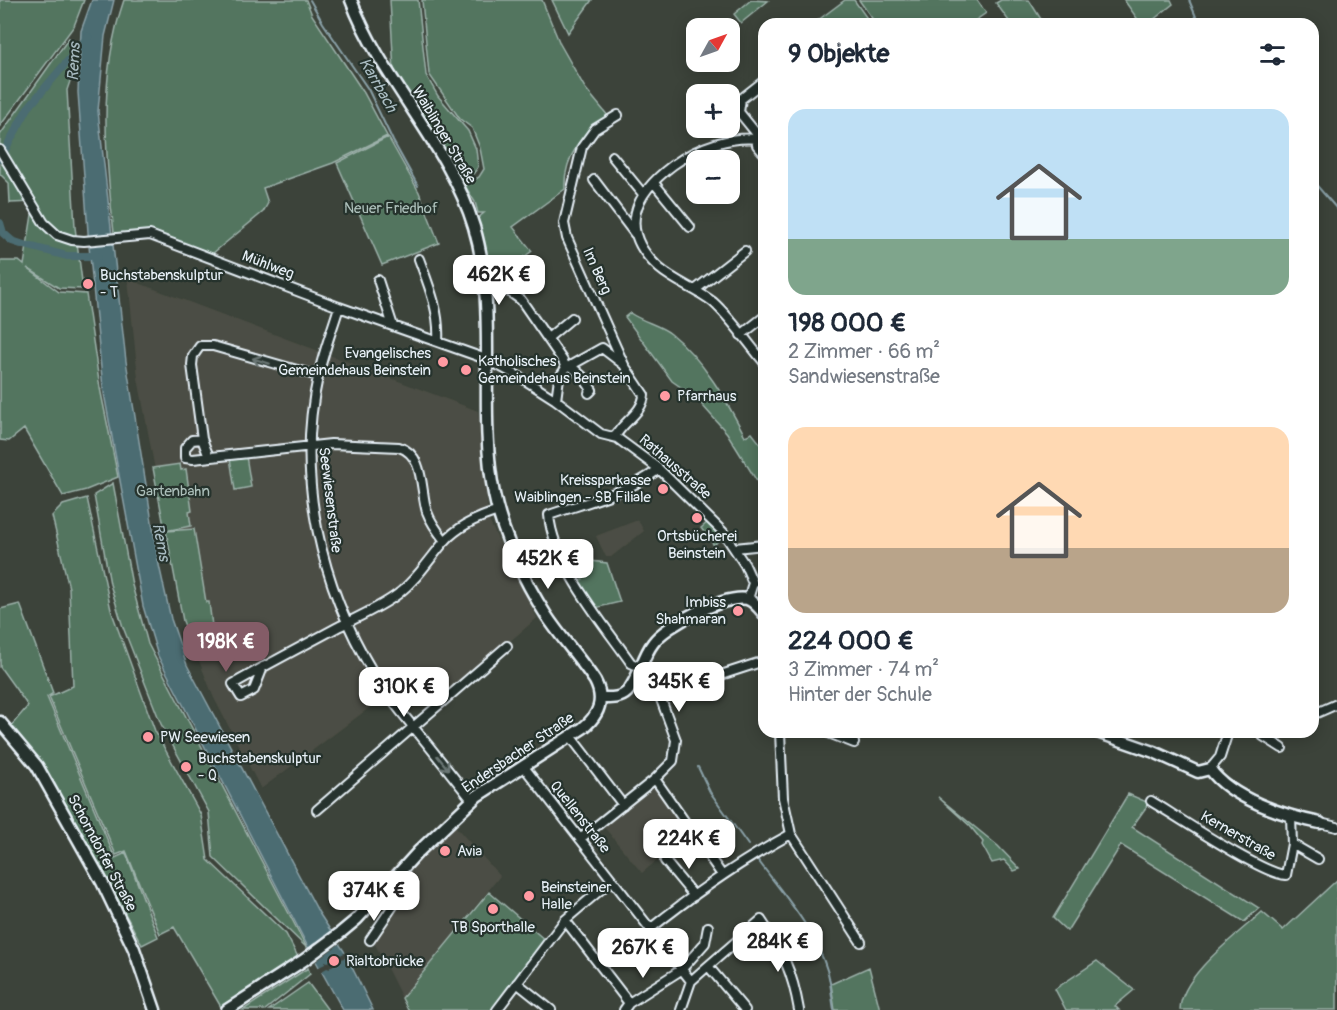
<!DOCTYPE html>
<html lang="de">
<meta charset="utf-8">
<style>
body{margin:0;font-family:Pangolin,sans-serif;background:#f6f6f7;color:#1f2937;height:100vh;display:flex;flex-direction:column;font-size:22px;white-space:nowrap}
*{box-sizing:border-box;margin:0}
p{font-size:20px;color:#747a83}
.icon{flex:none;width:33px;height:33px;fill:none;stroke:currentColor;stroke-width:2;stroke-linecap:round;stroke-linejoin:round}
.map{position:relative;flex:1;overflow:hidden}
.side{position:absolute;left:758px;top:18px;width:561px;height:720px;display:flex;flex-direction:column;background:#fff;border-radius:18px;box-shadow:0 3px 15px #0003}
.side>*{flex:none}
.needle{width:39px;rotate:50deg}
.controls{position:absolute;left:686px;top:18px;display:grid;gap:12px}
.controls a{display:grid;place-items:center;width:54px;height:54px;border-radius:12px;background:#fff;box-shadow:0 3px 15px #0003;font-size:30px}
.price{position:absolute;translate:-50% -51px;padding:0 14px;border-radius:12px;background:#fff;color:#222;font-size:20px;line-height:39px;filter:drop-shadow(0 2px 3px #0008)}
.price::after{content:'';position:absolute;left:50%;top:36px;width:18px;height:14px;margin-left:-9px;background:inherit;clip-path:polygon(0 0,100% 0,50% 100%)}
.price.current{background:#845c67;color:#fff}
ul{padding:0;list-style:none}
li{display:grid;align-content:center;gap:12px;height:318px;padding:0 30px}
li span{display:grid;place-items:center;height:186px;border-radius:18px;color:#555}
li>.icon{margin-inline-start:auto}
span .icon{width:108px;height:108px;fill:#fffc;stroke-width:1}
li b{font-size:26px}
h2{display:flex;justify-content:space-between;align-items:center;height:72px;padding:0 30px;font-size:26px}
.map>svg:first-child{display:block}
</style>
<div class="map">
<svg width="1337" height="1010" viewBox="0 0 1337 1010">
<rect width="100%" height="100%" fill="#3c433a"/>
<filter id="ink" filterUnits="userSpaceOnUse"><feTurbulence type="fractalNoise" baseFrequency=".0167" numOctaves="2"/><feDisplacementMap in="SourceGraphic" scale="12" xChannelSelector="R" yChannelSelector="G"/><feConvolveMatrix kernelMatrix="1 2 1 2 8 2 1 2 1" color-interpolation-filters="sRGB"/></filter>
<g filter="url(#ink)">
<path fill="#4c4e44" d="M128,279L478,411L489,521L537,618L442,700L417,672L261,789L214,698L183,621L138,378Z
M638,520L644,531L611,557H606L596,536Z
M657,785L690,832L642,873L604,827Z
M445,815L500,876L402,998L373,940L395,908L373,887Z"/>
<path fill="#52745e" stroke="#9db2ab" stroke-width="1.5" d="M0,0H84L74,26L0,126Z
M124,0H306L312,15L364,93L387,136L333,163L263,188L268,203L263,212L207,258L150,238L148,240L115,242C106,161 97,78 124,0Z
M390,0H418L426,75L438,96L468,131L476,149L478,167L474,173L462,181L435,135L394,72Z
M422,0H542L560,44L585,88L609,117C583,130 563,159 565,189L513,227L532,251L498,276C485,261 482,238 478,218L484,213H478L475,202L465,186L479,177L484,169L480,148L472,128L460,119L429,74Z
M552,0H592L568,33Z
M751,0L768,1L741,23L734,14Z
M845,0H854L871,24H813Z
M859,0H977L986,13L970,24H876Z
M1001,0H1029L1044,24H1011L996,3Z
M1124,0H1171L1173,4L1148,24H1141Z
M69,38L81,49L67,90L75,227L83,289L59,288L27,268L59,292L86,294L100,388L118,477L86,490L63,496L24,429L9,441L0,440V261H19L24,265L34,202L10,203L9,183L0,174V135Z
M388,137L419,192L439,243L382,265L337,163Z
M630,313C643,322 660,325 671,334C704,360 726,400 745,436L752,433L763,447V491L727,433L695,397L672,381L625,317Z
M246,456L251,487L235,490L230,458Z
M180,464L181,470L186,469L192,511L189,512L191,526L165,531L153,468Z
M113,483L132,585L148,644L307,948L213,857L209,812L161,724L123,627L110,584L94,495Z
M87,498L111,610L155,731L201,815L208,860L286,934L298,957L221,1007L174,927L160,934L126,851L116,855L49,697L73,686L69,588L52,516L63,505Z
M708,522L723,536L714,545L701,528Z
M194,529L206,602H209L213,634L218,651L199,660L183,621L166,531Z
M574,559L607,563L620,602L595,608L579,581L583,579Z
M20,604L53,693L47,697L115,858L126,853L158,937L142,945L99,865L10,727L28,706L0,667V609Z
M1128,794L1149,803L1132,827L1259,908L1244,922L1121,845L1067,931L1053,918Z
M938,797L998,846L1020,869L1014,871L1004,860L992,863L982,845L983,842L970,826Z
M1337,880V1010H1180C1180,976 1238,934 1262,912L1283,930Z
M489,892L545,940L491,1010H408L402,998Z
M1097,961L1134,990L1115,1006L1119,1010H1066L1055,989Z
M869,967L880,1010H835L831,984Z
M308,968L310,974L265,1010H243Z
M308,983L328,1010H269Z"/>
<path fill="#4b6c72" stroke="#8aa1a8" stroke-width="1.5" d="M92,0H114L105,36L98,111L126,361L159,565L171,619L187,665L319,913L344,951L373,1010H343L308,947L158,656L143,606L103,388L89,246L78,92L81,31Z"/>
<path fill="#3c433a" d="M334,930L342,942L314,963L306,950Z
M347,952L349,956L342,959V962L340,961L330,967V969L327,968L320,972L317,968L325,964V961L328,962L337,957L338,954L340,955Z"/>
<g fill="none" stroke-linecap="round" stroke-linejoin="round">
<path stroke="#8aa1a8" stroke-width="2" d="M310,0L323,23L368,89L393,141L418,186
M1189,0L1199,24
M1312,180L1337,209
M698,767L710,792L748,845
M757,859C784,895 815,929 828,973C831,985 832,998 834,1010"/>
<path stroke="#4b6c72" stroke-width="8" d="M0,159L28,108L88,37
M0,223L3,233L12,241L21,244L67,256H98"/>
<defs>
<path id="minor" d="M764,81L741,99L739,112L756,133L757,145L764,153
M764,140C733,134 698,147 673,165C634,194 617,230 659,268C675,282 697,289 713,302C732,319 747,342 764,362
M0,150L44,223L57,235L72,240L84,241L150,235L339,307L486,359L520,377L556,400L601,434L617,438L659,469L723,532L745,565L753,583L748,599
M699,151L707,160
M612,156L643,194
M594,180L635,234
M654,183L690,227
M419,259C429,286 440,312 438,341
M498,279L507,290L521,300L563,361L566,368L559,378L556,400
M378,280L393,326
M695,290L745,251
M339,307C332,330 323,353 318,377C295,479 321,586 374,674C386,694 401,712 415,729C435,753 453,777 472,800
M741,335L764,317
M548,338L572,318
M571,366L583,377L592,390L589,393
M566,368L602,348L623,364
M615,437C622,422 643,413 644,395L624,365L567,238L564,223L582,147L595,129L618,115
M202,439L192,365L193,356L200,346H213L318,376
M209,457L202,439L192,440L185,448V458L193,459L331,444L399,447C425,455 420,490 427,512C431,523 438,532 445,541
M735,548L764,545
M263,667L254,690L241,697L233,684C268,664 303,646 338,627C358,617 381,607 398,594C417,579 429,560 444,542C458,526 478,517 499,511
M640,667L631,663C603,623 553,564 549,515C586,502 628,493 659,469
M1312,715L1337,704
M780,732L783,798L791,834L861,942
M826,732L854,743
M1264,732L1263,736L1282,748
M571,737L623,805
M524,767L691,981
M1210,769L1220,757L1228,732
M655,779L722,875
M1151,801C1176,816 1264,875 1286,875L1292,844L1291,817
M317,810L507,646
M1320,823L1337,827
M580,839L655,779L673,761L676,740L656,686L667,684L687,686L764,661
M1292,844L1318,859
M665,861L694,896
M565,920L629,1003
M650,929C695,893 741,861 791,834
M370,940L393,906L394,896L387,888
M708,966L761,920C783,953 792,970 799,1010
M517,983L551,1010
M497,1010L565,920L612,880
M624,1010L629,1003L681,970L705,943L708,927
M681,1010L691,981L708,966L745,1010"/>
<path id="tertiary" d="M601,698C610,698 620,699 627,692C639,679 642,657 653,643C665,625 726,594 747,599C754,601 759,608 764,614
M1097,732L1154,752L1198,772L1210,769C1231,799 1286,816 1320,823
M227,1010L304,960L339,934L357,919L418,852L477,796L583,728C599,715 605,700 595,681C580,658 561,638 546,615C524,581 502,534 494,494C477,408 499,311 474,227C449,144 382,82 351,0"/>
<path id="secondary" d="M0,722L37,766L102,882L134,949L155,1010"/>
</defs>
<use href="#minor" stroke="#e8f1f8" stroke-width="12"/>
<use href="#tertiary" stroke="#e8f1f8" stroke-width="15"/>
<use href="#secondary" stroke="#e8f1f8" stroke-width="15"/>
<use href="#minor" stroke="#26332d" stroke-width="8"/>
<use href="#tertiary" stroke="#26332d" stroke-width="10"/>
<use href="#secondary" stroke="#26332d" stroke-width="10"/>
</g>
<defs><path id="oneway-shaft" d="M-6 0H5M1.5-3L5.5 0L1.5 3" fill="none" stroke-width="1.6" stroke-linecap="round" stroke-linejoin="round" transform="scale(1.5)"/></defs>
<g stroke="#6a7674">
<use href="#oneway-shaft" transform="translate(261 361) rotate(-163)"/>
<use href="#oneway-shaft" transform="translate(443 763) rotate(51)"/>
</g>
</g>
<g fill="#ff9aa2" stroke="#26332d" stroke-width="2">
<circle cx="88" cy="284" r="6"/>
<circle cx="443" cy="362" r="6"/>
<circle cx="466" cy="370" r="6"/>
<circle cx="665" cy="396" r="6"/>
<circle cx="663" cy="489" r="6"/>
<circle cx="697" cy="518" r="6"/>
<circle cx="738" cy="611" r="6"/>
<circle cx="148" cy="737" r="6"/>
<circle cx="186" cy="767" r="6"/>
<circle cx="445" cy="851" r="6"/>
<circle cx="529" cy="896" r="6"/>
<circle cx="493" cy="909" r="6"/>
<circle cx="334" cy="961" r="6"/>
</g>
<g text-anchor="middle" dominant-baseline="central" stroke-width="4.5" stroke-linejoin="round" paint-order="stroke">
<g font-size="15" fill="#e8f1f8" stroke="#26332d">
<text transform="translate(444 135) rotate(59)">Waiblinger Straße</text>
<text transform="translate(268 265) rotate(21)">Mühlweg</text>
<text transform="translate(597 271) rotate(66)">Im Berg</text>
<text transform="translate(675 467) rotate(41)">Rathausstraße</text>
<text transform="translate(330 500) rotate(83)">Seewiesenstraße</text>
<text transform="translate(518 753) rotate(-34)">Endersbacher Straße</text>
<text transform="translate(580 817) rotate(52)">Quellenstraße</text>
<text transform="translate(1238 836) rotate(30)">Kernerstraße</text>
<text transform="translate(102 853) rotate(62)">Schorndorfer Straße</text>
</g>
<g font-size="15" fill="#acbfba" stroke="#26332d">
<text x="391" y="208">Neuer Friedhof</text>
<text x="173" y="491">Gartenbahn</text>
</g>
<g font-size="15" fill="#e8f1f8" stroke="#26332d" text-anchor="start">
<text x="100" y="275">Buchstabenskulptur<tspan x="100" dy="17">- T</tspan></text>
<text x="431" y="353" text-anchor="end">Evangelisches<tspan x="431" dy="17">Gemeindehaus Beinstein</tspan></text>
<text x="478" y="361">Katholisches<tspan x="478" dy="17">Gemeindehaus Beinstein</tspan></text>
<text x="677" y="396">Pfarrhaus</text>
<text x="651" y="480" text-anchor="end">Kreissparkasse<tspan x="651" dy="17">Waiblingen - SB Filiale</tspan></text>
<text x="697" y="536" text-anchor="middle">Ortsbücherei<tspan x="697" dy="17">Beinstein</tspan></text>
<text x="726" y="602" text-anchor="end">Imbiss<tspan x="726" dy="17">Shahmaran</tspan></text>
<text x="160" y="737">PW Seewiesen</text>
<text x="198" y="758">Buchstabenskulptur<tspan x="198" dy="17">- Q</tspan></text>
<text x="457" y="851">Avia</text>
<text x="541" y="887">Beinsteiner<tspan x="541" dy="17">Halle</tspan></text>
<text x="493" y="927" text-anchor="middle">TB Sporthalle</text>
<text x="346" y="961">Rialtobrücke</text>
</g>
<g font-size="16" font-style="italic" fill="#a9bcc2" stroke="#26332d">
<text transform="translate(74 62) rotate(-87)">Rems</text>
<text transform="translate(378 85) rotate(60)">Karrbach</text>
<text transform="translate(161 542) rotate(79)">Rems</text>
</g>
</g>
</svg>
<div class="controls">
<a><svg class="needle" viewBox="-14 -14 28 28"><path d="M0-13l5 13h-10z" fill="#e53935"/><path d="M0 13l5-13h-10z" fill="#747a83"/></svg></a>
<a>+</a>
<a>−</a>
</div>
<b class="price" style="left:499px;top:306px">462K €</b>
<b class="price" style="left:548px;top:590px">452K €</b>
<b class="price current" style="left:226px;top:673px">198K €</b>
<b class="price" style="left:679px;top:713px">345K €</b>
<b class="price" style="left:404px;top:718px">310K €</b>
<b class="price" style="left:689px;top:870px">224K €</b>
<b class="price" style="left:374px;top:922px">374K €</b>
<b class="price" style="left:778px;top:973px">284K €</b>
<b class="price" style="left:643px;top:979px">267K €</b>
<section class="side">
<h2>9 Objekte<svg class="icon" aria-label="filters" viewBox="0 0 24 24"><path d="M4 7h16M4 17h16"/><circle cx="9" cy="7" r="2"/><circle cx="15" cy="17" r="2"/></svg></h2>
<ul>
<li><span style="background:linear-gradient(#bfe0f5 70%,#7fa58c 0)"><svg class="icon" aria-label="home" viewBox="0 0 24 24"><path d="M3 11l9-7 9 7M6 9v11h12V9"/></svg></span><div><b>198 000 €</b><p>2 Zimmer · 66 m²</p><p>Sandwiesenstraße</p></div></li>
<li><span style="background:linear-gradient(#ffd9b3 65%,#b9a48a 0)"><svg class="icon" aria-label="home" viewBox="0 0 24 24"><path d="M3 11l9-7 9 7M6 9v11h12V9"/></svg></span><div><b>224 000 €</b><p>3 Zimmer · 74 m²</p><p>Hinter der Schule</p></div></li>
</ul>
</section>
</div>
